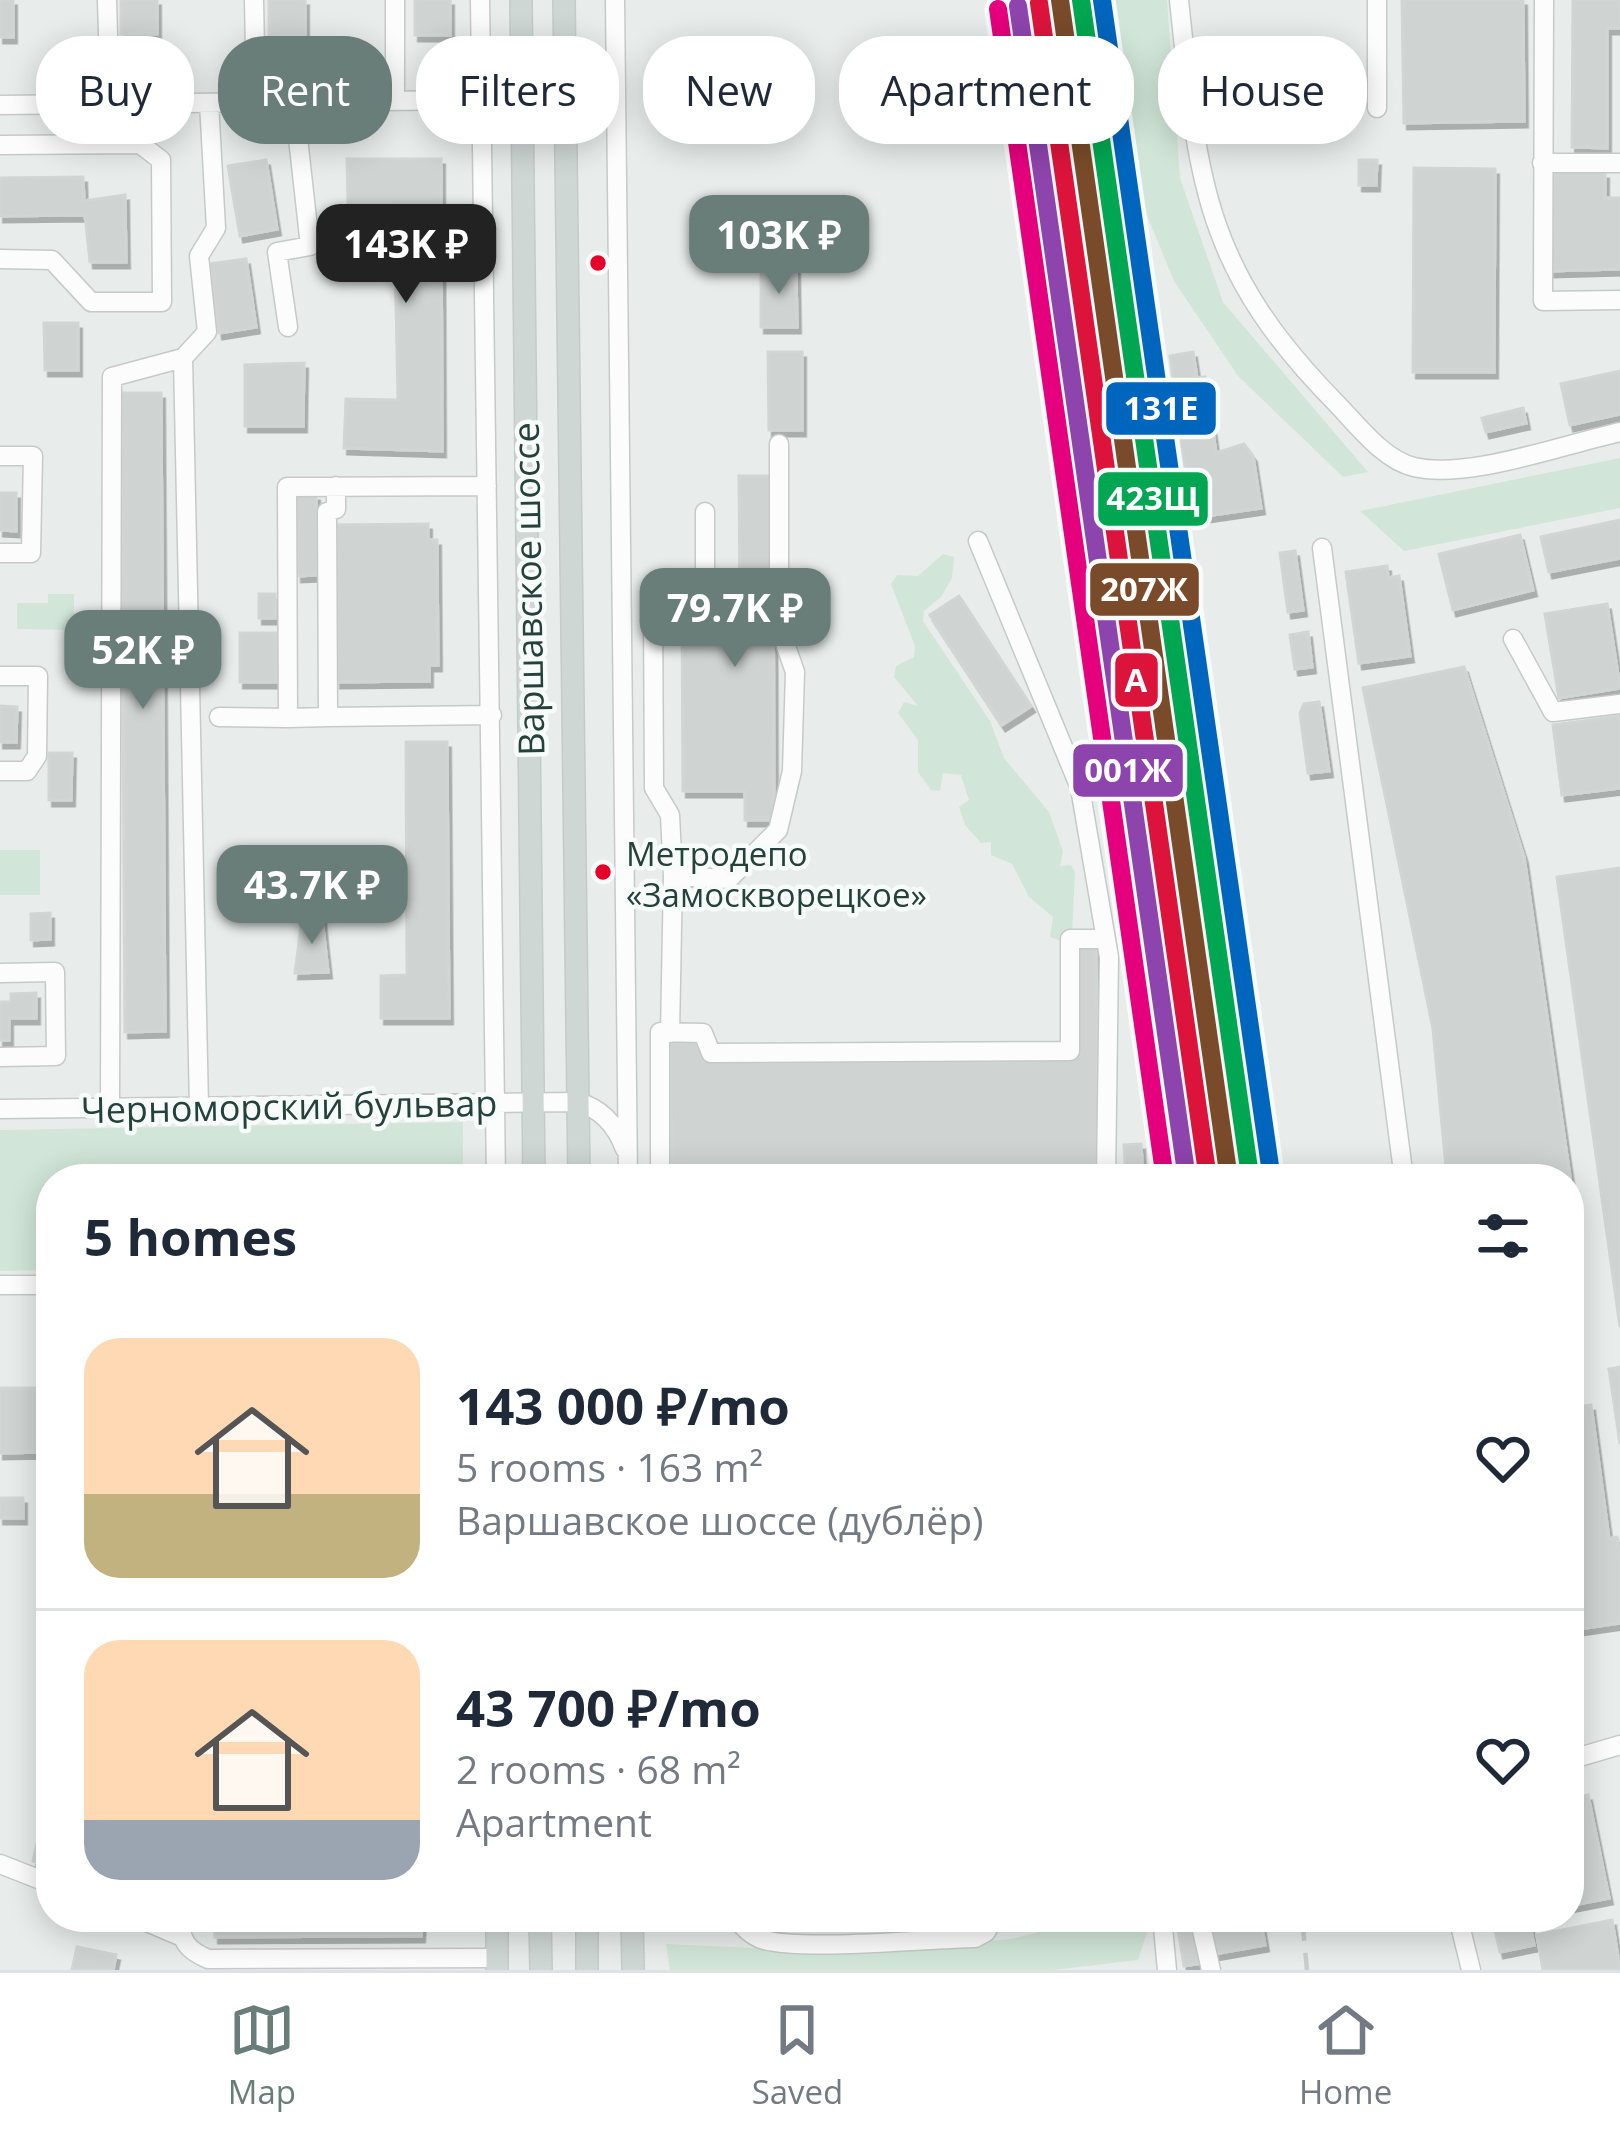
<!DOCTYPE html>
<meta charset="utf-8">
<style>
body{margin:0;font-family:"Open Sans",sans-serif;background:#f6f6f7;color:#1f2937;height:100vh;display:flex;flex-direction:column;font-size:45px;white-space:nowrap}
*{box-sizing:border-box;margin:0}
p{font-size:39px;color:#747a83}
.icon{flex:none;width:66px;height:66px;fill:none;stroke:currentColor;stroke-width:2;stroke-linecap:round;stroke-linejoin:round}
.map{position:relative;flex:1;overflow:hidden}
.drawer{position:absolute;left:36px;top:1164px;width:1548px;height:768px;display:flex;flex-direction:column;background:#fff;border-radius:48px;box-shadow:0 6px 30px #0003}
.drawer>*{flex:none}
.hud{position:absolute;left:36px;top:36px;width:1548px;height:108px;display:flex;gap:24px}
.price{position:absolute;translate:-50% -102px;padding:0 27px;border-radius:24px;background:#697e78;color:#fff;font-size:39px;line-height:78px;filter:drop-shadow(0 3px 6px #0008)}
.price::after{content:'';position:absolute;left:50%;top:72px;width:36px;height:27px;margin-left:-18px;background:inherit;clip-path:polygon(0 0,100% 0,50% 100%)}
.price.active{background:#222;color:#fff}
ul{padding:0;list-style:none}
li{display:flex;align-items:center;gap:36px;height:300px;padding:0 48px}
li+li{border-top:3px solid #e0e1e3}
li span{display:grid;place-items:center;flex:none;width:336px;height:240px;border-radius:36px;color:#555}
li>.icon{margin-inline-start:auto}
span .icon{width:144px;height:144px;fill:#fffc;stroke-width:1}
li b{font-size:51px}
h2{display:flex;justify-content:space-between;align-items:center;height:144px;padding:0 48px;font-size:51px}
.chip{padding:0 42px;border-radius:48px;background:#fff;box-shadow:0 6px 30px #0003;font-size:42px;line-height:108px}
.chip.active{background:#697e78;color:#fff}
.dock{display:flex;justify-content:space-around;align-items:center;height:168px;border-top:3px solid #e0e1e3;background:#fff;font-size:33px;color:#747a83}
.dock a{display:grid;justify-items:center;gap:6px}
.dock .active{color:#697e78}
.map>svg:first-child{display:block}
</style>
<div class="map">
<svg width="1620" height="1970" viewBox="0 0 1620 1970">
<defs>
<filter id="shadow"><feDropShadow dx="3.5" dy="6" stdDeviation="0" flood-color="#0004"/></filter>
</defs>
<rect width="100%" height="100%" fill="#e8edeb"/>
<path fill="#d1e6d8" d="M1091,0H1167L1180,178L1223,302L1368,472L1343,477L1238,376L1174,281L1116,140Z
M1620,458V508L1404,551L1360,511Z
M943,554L954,557L952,578L941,597L924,611L923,621L990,721L1004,758L1049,812L1063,851L1060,866L1071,865L1075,872L1072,935L1064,942L1050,937L1053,917L1029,897L1012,864L991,855V842L981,843L965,825L959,807L969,800L961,775L943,773L940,791L931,790L918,772V740L898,713L904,702L918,706L894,677L896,666L914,657L915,646L891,584L897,575L918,576Z
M48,594H74V630L17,629V603H48Z
M0,850H40V895H0Z
M463,1122V1179H51V1270L0,1271V1130Z
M1099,1917H1152L1138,1960L1053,1970H670L666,1944L857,1953L1011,1939Z"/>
<path fill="#cfd4d2" stroke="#d1d6d4" stroke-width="3" filter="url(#shadow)" d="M0,0H13V37H0Z
M121,0H157V34H121Z
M269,0H305V36H269Z
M415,0H450V35H415Z
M1402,0H1523L1524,121L1404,123Z
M1573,0H1620V28H1607V148L1572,147Z
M347,159H441L442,451L344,448L346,399L398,400L394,203H348Z
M266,160L277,229L240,236L228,166Z
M1359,160H1377L1376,185H1359Z
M1414,168L1495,169L1494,372H1413Z
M1605,173V198H1620V269L1549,271L1547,174Z
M83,177L84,201L125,195L126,262H90L85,215L0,216V178Z
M246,259L256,327L219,333L209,264Z
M761,266H796L797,327H761Z
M44,323H78V370H45Z
M768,352H802V430H769Z
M1193,352L1197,378L1205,377L1216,453L1244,444L1253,456L1261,508L1192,518L1170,356Z
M304,363L303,426H245V365Z
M1620,371V414L1570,425L1561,384Z
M121,393H161L165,1031L125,1032Z
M1523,408L1526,423L1486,432L1482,418Z
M739,476H773L774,820H745V791H683L682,600H740Z
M0,493H16V531L0,530Z
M296,495H316L317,575L298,576Z
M1620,520V558L1549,572L1541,537Z
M428,524V540H437L438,665H429V681L337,682L336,525Z
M1520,535L1533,590L1453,610L1439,554Z
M1295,551L1303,610L1288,612L1280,553Z
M1387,566L1388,578L1399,576L1410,656L1359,663L1346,572Z
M259,594H275V618H259Z
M959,596L1031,706L1002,725L930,615Z
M1607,604L1620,688L1559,698L1545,614Z
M1308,632L1312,667L1295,669L1290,635Z
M240,633H276V682H240Z
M1464,667L1524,857L1572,1191L1569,1179H1447L1433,1029L1363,688Z
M1319,702L1329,771L1308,773L1300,713L1304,704Z
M0,706L17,707L16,742H0Z
M1620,716V788L1562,795L1553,725Z
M406,742H447L449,1018H381V976L407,975Z
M49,753H72L71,800H49Z
M1620,868V1327L1557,877Z
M50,913V939L31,940V914Z
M302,918H322L328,972L295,973Z
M1076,943H1096L1099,1179H745V1170H713V1179H672L670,1036H702L703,1060L1078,1056Z
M36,993V1018H9V1040H0V1002H11V994Z
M1141,1144L1143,1179H1126L1124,1145Z
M1620,1367V1444L1609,1369Z
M0,1388H51V1452L0,1453Z
M1591,1405L1609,1539L1617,1537L1620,1561V1623L1572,1630L1569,1407Z
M0,1498H23V1518H0Z
M49,1791H51V1865L33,1861Z
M1588,1795L1609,1898L1569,1906V1798Z
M215,1917H422L421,1936L215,1937Z
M777,1917H966V1922L777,1924Z
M1176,1917H1195L1202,1963L1184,1966Z
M1208,1917H1260L1265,1945L1214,1954Z
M1492,1917H1528L1534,1945L1500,1952Z
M1612,1920L1620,1970H1543L1537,1935Z
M77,1947L116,1955L113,1970H72Z"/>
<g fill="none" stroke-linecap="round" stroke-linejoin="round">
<defs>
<path id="minor" d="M107,0L110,104
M254,0L256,102
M395,0V101
M480,0L496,1179
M615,0L628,1179
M1179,0C1198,181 1203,268 1337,404C1358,426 1384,460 1414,467C1467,480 1565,444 1620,432
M1377,0V108
M1544,0L1543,301L1620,300
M0,105L482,100
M0,145L140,144
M1542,163H1620
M0,259L52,260L91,302H162L161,160L140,144V104
M288,327L277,252L310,246L294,102
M183,358L199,1107
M0,456H33L31,553H0
M336,486V509L327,512L328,717L288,718L287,487C353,487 420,486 487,486
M705,512V586L660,592L653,603L654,788L670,815L673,876L729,879L778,830L792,771L795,672L779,626V444
M978,541L1080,788L1109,957L1106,1179
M1322,548L1404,1179
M1513,639L1553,712L1620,704
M0,676H38L37,756L27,771H0
M219,717L288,718
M328,717L492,715
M0,973L55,972L56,1056L0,1057
M670,1033L673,876
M110,1108L112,377L183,358L207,332L199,256L216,228L209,103
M0,1109L577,1102C601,1108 616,1125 625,1149
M660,1179V1032L703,1033L711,1053L1070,1051V939H1105
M0,1285H51
M1569,1760L1620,1745
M0,1864L51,1884
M135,1917L180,1936
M180,1917C180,1941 187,1950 208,1959L497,1958
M735,1917C743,1927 751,1936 764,1940C807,1951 924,1939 975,1938L986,1932L994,1917
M1162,1917L1167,1970
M1199,1917L1211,1970
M1458,1917L1471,1970"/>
<path id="major" d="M521,0L534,1179
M564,0L579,1179
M497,1917V1970
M540,1917L541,1970
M587,1917V1970
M632,1917L633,1970"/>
</defs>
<use href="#minor" stroke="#c5cac8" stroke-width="21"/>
<use href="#major" stroke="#c3ccc9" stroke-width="24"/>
<use href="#minor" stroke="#fcfcfc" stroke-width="18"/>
<use href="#major" stroke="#cfd7d5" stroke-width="21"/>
<path stroke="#c9cdcc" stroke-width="4.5" stroke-dasharray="24 12" stroke-linecap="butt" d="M1032,0L1197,1179
M1302,1917L1307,1970"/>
<defs>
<path id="rail-1" d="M1060,0L1229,1179"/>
<path id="rail-2" d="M1039,3L1208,1179"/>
<path id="rail-3" d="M1081,0L1250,1176"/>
<path id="rail-4" d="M1018,6L1187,1179"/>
<path id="rail-5" d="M1102,0L1271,1173"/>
<path id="rail-6" d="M998,9L1165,1179"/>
</defs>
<use href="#rail-1" stroke="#f7fbf9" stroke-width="27"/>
<use href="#rail-2" stroke="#f7fbf9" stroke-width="27"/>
<use href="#rail-3" stroke="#f7fbf9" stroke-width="27"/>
<use href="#rail-4" stroke="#f7fbf9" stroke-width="27"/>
<use href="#rail-5" stroke="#f7fbf9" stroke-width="27"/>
<use href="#rail-6" stroke="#f7fbf9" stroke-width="27"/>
<use href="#rail-1" stroke="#7a4b2a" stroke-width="18"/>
<use href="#rail-2" stroke="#dc143c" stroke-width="18"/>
<use href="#rail-3" stroke="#00a651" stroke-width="18"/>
<use href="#rail-4" stroke="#8e44ad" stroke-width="18"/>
<use href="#rail-5" stroke="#0065bd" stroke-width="18"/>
<use href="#rail-6" stroke="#e5007d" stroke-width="18"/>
</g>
<g fill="#e4002b" stroke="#f7fbf9" stroke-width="4.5">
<circle cx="598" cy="263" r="10"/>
<circle cx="603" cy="872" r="10"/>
</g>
<g text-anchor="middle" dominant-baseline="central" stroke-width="9" stroke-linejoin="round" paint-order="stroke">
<g font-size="33" fill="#24423a" stroke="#f7fbf9" text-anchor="start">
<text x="626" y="853">Метродепо<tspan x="626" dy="41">«Замоскворецкое»</tspan></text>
</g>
<g font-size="36" fill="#24423a" stroke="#f7fbf9">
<text transform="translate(528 589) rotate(-91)">Варшавское шоссе</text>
<text transform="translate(289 1106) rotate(-1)">Черноморский бульвар</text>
</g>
</g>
<g stroke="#f7fbf9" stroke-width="4.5">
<rect x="1104" y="380" width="114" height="57" rx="12" fill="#0065bd"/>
<rect x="1096" y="470" width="114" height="58" rx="12" fill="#00a651"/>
<rect x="1088" y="561" width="113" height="57" rx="12" fill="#7a4b2a"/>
<rect x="1113" y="651" width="47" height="58" rx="12" fill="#dc143c"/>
<rect x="1071" y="742" width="114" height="57" rx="12" fill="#8e44ad"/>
</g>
<g font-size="33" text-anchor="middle" font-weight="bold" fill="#fff">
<text x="1161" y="420">131Е</text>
<text x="1153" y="510">423Щ</text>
<text x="1144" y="601">207Ж</text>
<text x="1136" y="692">A</text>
<text x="1128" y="782">001Ж</text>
</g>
</svg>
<b class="price" style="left:779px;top:297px">103K ₽</b>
<b class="price active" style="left:406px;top:306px">143K ₽</b>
<b class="price" style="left:735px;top:670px">79.7K ₽</b>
<b class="price" style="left:143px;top:712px">52K ₽</b>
<b class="price" style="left:312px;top:947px">43.7K ₽</b>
<div class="hud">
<a class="chip">Buy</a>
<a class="chip active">Rent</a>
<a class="chip">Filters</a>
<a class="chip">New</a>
<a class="chip">Apartment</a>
<a class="chip">House</a>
</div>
<section class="drawer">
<h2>5 homes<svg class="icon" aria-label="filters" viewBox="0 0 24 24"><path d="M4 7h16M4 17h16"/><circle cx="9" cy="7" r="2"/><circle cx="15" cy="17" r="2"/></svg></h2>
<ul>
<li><span style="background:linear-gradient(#ffd9b3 65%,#c2b280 0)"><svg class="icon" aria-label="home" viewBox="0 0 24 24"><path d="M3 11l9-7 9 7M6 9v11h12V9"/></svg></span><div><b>143 000 ₽/mo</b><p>5 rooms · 163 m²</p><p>Варшавское шоссе (дублёр)</p></div><svg class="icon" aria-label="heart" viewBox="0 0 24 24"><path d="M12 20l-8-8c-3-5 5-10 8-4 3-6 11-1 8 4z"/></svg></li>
<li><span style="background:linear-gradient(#ffd9b3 75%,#9aa5b1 0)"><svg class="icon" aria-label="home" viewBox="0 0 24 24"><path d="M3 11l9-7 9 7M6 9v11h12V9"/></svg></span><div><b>43 700 ₽/mo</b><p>2 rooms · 68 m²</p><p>Apartment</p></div><svg class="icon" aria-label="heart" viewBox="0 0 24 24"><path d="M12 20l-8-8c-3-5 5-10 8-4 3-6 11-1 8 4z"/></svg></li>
</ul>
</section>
</div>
<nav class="dock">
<a class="active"><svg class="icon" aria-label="map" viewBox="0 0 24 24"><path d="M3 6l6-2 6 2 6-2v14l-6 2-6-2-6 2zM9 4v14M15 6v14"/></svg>Map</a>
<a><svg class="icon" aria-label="saved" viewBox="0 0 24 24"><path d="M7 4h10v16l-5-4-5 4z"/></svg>Saved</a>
<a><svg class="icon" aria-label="home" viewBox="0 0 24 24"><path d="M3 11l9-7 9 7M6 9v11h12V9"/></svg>Home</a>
</nav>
